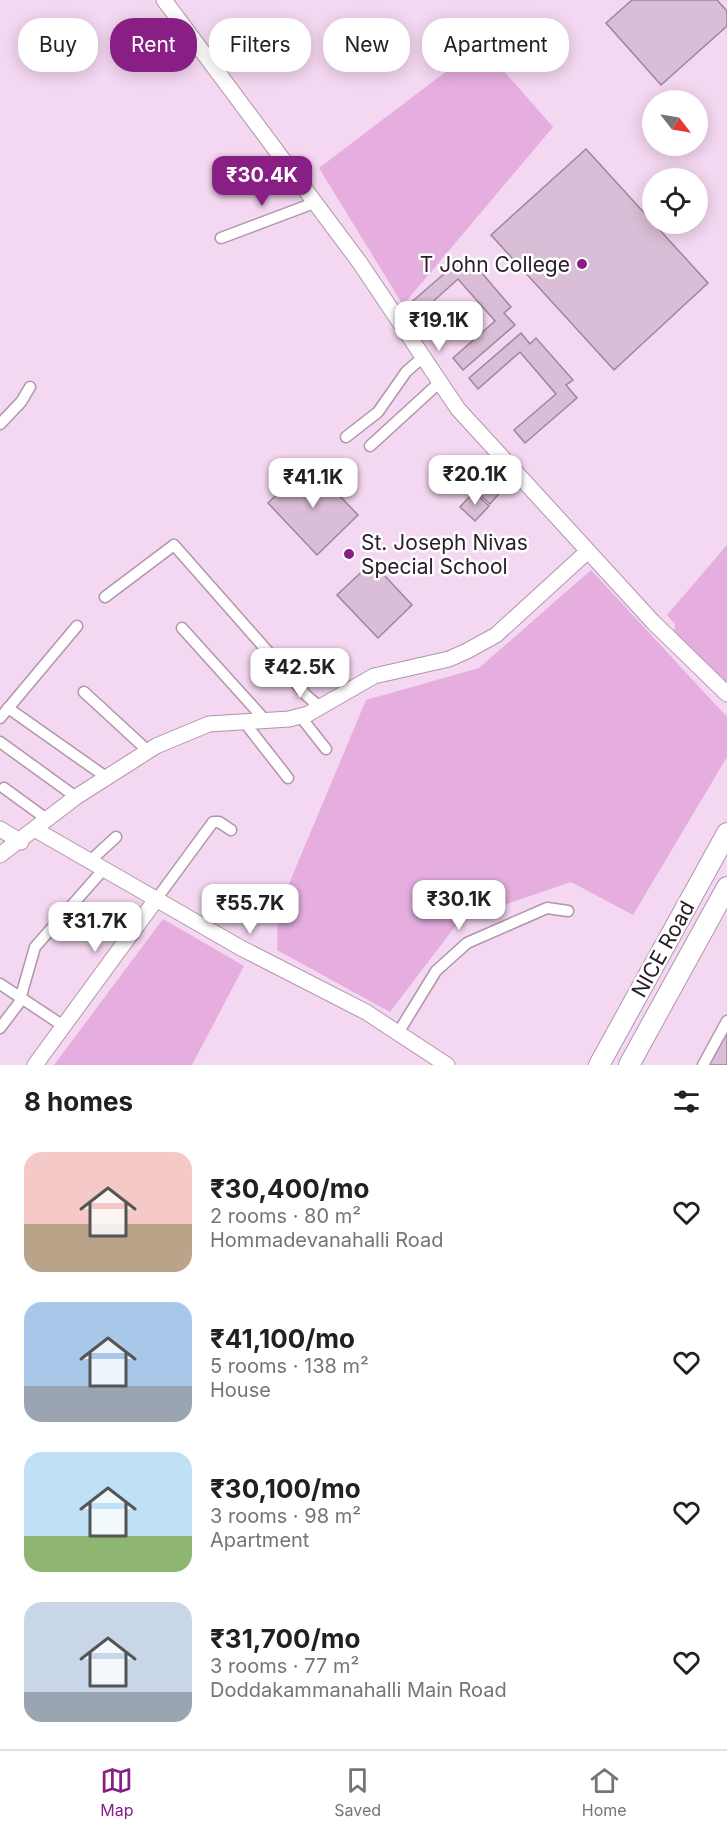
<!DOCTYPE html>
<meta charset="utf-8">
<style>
body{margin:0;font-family:Inter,sans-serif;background:#f6f6f6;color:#202124;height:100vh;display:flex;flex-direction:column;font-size:22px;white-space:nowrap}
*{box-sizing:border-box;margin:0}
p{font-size:20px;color:#757577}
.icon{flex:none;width:33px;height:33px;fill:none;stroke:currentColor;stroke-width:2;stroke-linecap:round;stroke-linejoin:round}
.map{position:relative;height:1065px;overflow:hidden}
.sheet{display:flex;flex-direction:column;background:#fff;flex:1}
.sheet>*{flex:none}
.guide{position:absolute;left:18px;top:18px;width:692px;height:54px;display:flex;gap:12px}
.needle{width:39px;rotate:121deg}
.buttons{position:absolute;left:642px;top:90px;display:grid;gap:12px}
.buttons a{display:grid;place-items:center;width:66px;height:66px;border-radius:50%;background:#fff;box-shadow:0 3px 15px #0003;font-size:30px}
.price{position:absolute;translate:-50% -51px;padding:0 14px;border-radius:12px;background:#fff;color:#222;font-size:20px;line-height:39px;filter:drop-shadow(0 2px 3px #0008)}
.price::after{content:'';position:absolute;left:50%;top:36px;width:18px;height:14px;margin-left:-9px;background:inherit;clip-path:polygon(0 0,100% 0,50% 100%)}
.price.selected{background:#891f85;color:#fff}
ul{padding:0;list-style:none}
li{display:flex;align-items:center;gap:18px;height:150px;padding:0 24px}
li span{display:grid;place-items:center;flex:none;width:168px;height:120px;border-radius:18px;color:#555}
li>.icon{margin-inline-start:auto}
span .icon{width:72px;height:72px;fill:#fffc;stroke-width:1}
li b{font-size:26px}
h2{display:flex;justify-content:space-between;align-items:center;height:72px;padding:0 24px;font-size:26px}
.tag{padding:0 21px;border-radius:24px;background:#fff;box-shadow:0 3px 15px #0003;font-size:21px;line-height:54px}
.tag.selected{background:#891f85;color:#fff}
.menu{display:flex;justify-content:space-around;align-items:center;height:84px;border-top:2px solid #e0e0e0;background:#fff;font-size:16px;color:#757577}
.menu a{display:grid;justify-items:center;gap:3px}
.menu .selected{color:#891f85}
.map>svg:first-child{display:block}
</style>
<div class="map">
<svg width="727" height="1065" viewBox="0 0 727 1065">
<rect width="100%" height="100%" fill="#f4d7f1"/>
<path fill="#e5aedf" d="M481,45L553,127L403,305L319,168Z
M727,545V688L674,637L675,624L667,615Z
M591,570L727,717V757L633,915L571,882L460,920L390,1012L277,950L278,910L366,700L479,668Z
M163,919L244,966L192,1065H54Z"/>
<path fill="#dabdd6" stroke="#9f849c" stroke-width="1.5" d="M632,0H717L727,11V26L661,85L606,23Z
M586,149L708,283L614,370L491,235Z
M459,261L468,271L475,265L511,307L504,313L515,325L463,370L453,358L495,321L458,279L417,316L408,305Z
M521,333L530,344L536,338L573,380L566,385L577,398L525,443L514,430L556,394L520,352L478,389L469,378Z
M309,464L358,515L317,555L268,503Z
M495,468L510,481L490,504L475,490Z
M474,492L489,506L475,521L460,507Z
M372,562L412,605L378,638L337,595Z
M727,1028V1065H706Z"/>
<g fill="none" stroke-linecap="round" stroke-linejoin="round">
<defs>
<path id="street" d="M221,238L314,203
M0,424L21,402L30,387
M346,437L378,412L406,372L423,357
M370,446L440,382
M105,597L174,545L307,696L321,708
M182,628L266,721
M84,692L147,750
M8,708L106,777
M300,716L326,749
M0,718L77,626
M245,723L288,778
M0,742L76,797
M4,788L48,820
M89,862L116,837
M155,901L213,822H219L231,830
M0,984L62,1025
M0,1028L19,1003L35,947L103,870
M398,1033L436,971L467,943L547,908L568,911
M703,1065L727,1021"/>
<path id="secondary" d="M164,0L360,263L458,409L653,622L727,694
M0,829L21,842
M36,830L241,948L366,1012L447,1065
M0,855L76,797L156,746L209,724L289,719L308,714L374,676L449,659L467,651L496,635L588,551
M35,1065L155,901"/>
<path id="highway" d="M599,1065L727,833
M629,1065L727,887"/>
</defs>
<use href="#street" stroke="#b095ad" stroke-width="13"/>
<use href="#secondary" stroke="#b095ad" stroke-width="17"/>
<use href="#highway" stroke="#b095ad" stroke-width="22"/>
<use href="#street" stroke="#fff" stroke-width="10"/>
<use href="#secondary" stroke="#fff" stroke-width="15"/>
<use href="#highway" stroke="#fff" stroke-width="20"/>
</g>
<g fill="#891f85" stroke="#fff" stroke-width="2">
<circle cx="582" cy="264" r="6"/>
<circle cx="349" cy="554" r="6"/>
</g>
<g text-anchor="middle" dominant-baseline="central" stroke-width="5" stroke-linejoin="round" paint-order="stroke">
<g font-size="21" fill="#2b202a" stroke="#fff" text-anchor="end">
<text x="570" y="264">T John College</text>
<text x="361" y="542" text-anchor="start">St. Joseph Nivas<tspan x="361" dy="24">Special School</tspan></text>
</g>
<g font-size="21" fill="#2b202a" stroke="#fff">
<text transform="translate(663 949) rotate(-61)">NICE Road</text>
</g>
</g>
</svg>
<div class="buttons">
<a><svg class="needle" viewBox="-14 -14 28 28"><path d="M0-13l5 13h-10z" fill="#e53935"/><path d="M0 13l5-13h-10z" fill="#757577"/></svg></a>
<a><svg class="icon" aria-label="locate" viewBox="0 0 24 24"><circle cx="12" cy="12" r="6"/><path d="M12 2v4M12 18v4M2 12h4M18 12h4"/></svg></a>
</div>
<b class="price selected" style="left:262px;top:207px">₹30.4K</b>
<b class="price" style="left:439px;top:352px">₹19.1K</b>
<b class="price" style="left:475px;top:506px">₹20.1K</b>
<b class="price" style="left:313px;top:509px">₹41.1K</b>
<b class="price" style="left:300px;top:699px">₹42.5K</b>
<b class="price" style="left:459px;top:931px">₹30.1K</b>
<b class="price" style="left:250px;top:935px">₹55.7K</b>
<b class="price" style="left:95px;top:953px">₹31.7K</b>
<div class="guide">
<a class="tag">Buy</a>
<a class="tag selected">Rent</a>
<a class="tag">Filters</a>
<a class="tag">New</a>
<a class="tag">Apartment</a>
</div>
</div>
<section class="sheet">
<h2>8 homes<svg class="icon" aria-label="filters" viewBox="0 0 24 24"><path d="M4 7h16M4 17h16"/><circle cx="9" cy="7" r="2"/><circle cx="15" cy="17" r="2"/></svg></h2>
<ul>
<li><span style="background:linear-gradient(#f6c9c9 60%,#b9a48a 0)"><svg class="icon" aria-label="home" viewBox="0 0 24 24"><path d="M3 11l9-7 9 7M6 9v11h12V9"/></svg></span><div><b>₹30,400/mo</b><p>2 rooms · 80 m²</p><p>Hommadevanahalli Road</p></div><svg class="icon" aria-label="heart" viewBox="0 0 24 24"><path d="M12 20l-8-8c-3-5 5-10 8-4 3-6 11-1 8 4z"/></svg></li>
<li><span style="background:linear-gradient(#a9c7e8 70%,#9aa5b1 0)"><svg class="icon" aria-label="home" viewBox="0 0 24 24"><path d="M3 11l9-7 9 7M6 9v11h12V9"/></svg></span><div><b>₹41,100/mo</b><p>5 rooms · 138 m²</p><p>House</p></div><svg class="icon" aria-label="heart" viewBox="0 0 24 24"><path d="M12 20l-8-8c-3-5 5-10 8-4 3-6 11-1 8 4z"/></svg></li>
<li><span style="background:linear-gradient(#bfe0f5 70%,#8fb573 0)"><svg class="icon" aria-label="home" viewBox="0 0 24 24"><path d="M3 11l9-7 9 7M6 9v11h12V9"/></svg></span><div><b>₹30,100/mo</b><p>3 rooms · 98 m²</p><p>Apartment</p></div><svg class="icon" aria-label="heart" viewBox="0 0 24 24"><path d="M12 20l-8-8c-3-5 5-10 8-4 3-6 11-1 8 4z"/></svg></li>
<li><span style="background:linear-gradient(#c9d6e8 75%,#9aa5b1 0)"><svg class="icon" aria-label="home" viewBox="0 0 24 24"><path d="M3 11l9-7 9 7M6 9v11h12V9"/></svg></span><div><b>₹31,700/mo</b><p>3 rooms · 77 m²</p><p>Doddakammanahalli Main Road</p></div><svg class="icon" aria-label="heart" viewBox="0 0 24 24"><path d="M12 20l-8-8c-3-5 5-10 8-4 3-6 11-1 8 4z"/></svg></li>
</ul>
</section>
<nav class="menu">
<a class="selected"><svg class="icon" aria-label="map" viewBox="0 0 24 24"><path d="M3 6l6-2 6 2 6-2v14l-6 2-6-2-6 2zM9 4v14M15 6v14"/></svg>Map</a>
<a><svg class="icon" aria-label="saved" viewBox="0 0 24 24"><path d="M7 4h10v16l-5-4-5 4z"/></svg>Saved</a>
<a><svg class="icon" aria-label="home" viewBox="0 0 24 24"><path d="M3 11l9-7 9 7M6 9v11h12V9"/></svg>Home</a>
</nav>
